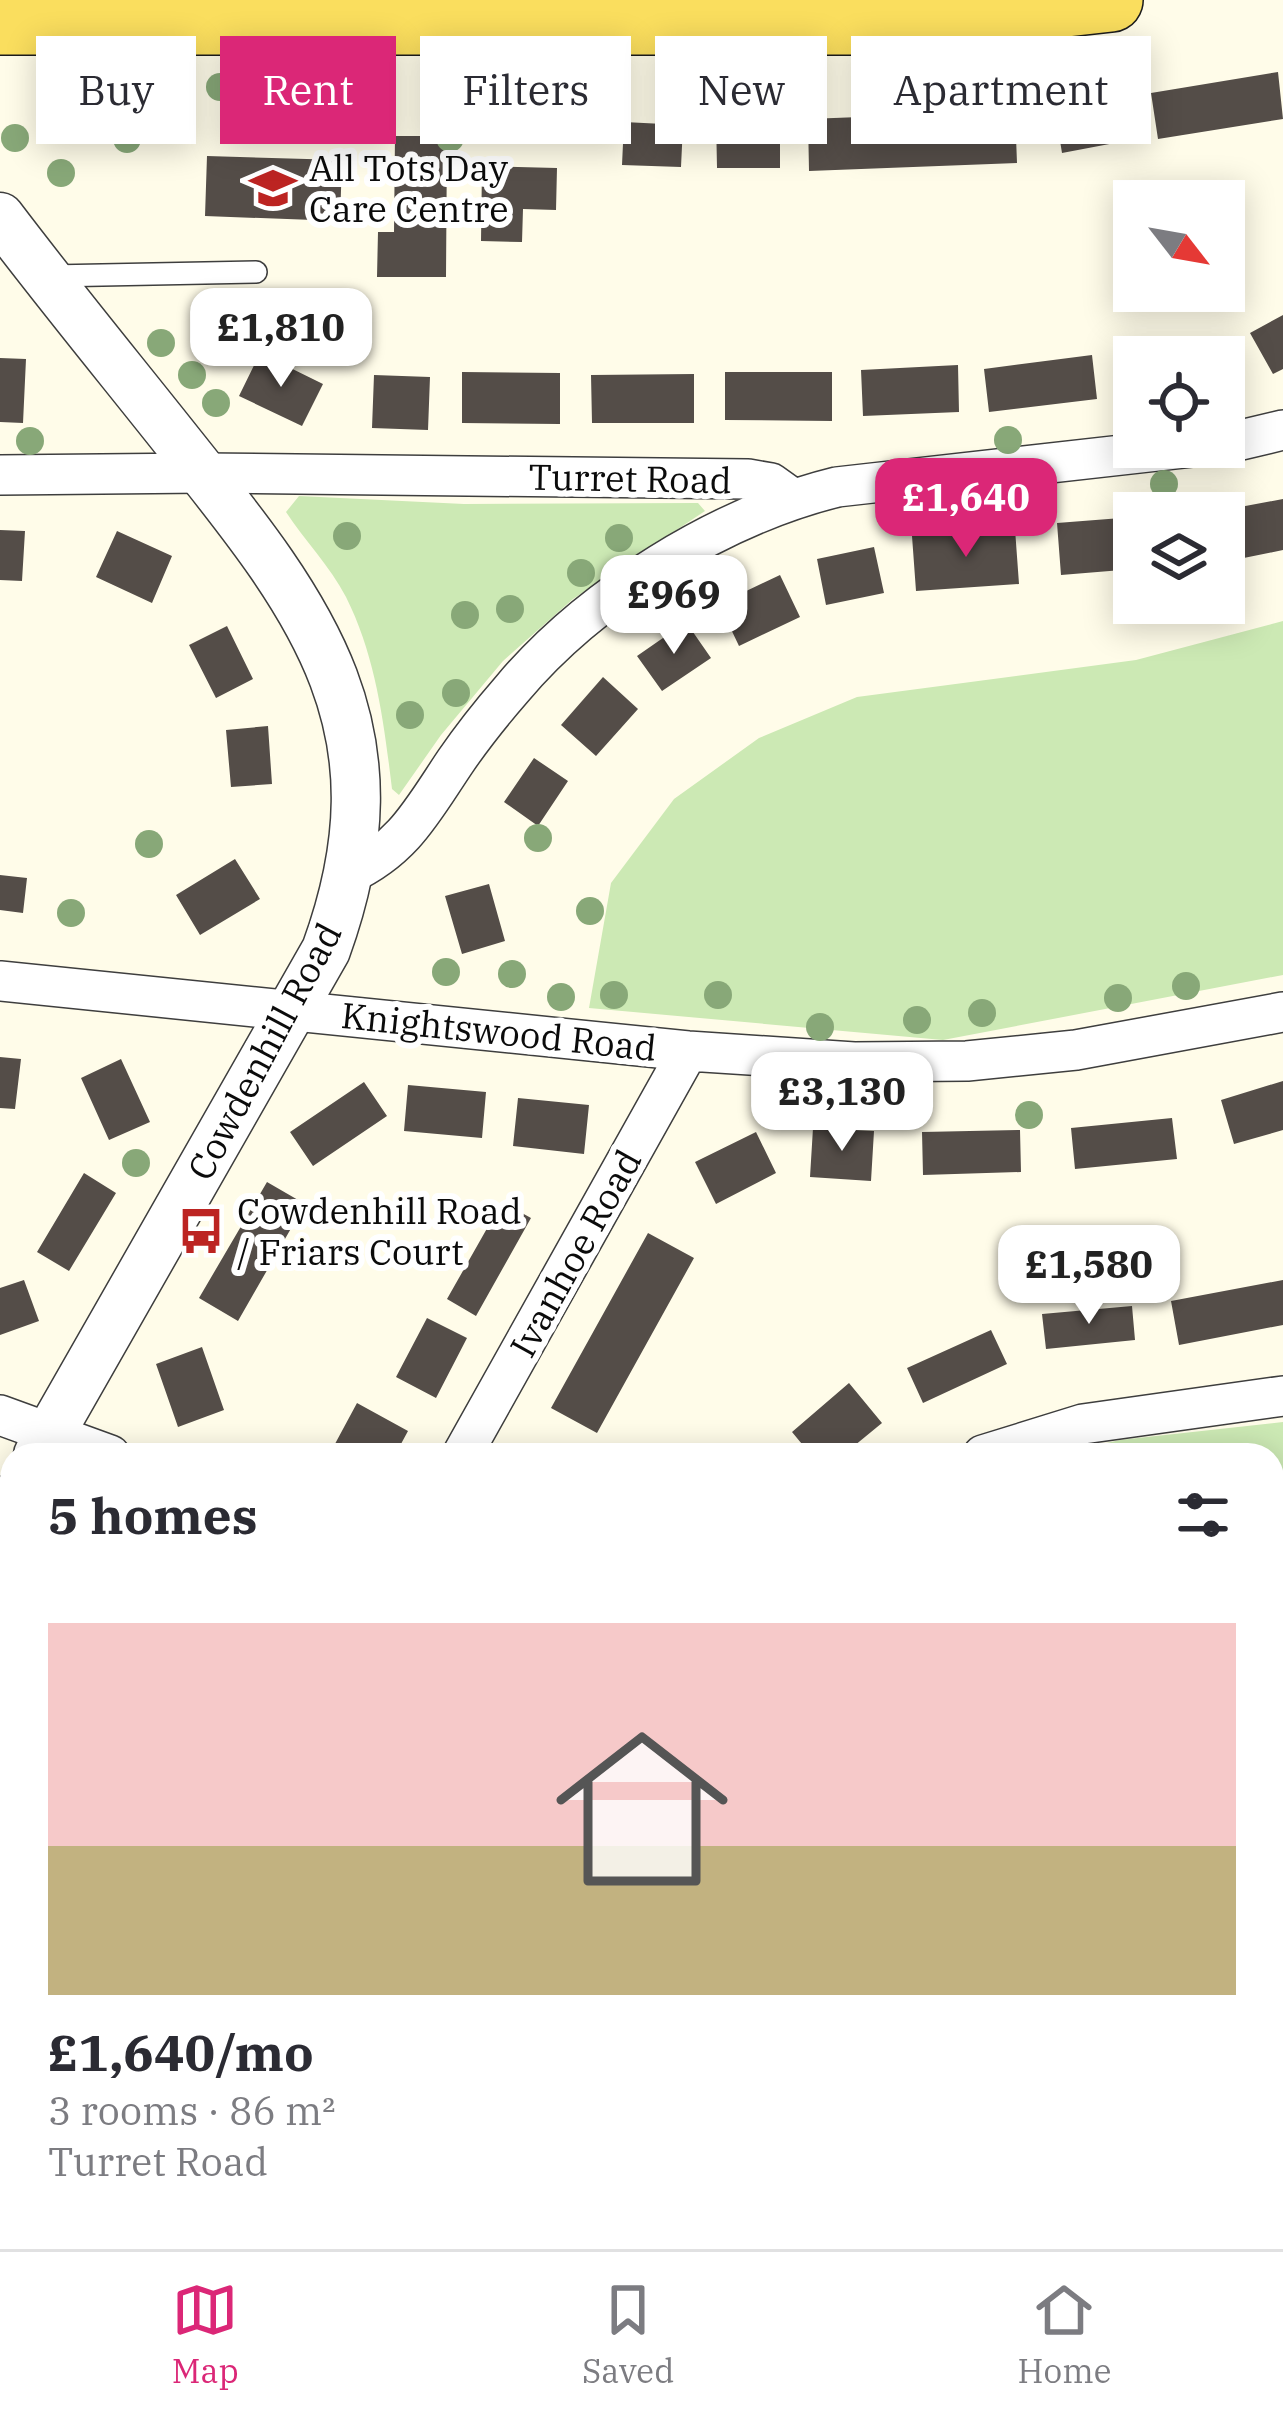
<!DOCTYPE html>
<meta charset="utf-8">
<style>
body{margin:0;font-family:"IBM Plex Serif",serif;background:#f2f2f3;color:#2b2b33;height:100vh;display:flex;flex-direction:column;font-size:45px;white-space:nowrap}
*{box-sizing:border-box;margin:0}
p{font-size:39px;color:#7c7c81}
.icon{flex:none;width:66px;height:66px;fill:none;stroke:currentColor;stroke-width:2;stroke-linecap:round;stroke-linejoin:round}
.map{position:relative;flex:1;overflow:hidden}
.panel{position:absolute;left:0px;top:1443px;width:1284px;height:807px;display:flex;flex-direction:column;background:#fff;border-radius:36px 36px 0 0;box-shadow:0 6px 30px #0003}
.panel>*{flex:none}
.banner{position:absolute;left:36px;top:36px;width:1212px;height:108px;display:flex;gap:24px}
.needle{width:78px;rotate:121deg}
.buttons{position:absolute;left:1113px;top:180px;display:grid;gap:24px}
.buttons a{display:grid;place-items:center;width:132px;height:132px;border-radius:0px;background:#fff;box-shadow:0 6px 30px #0003;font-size:60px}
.price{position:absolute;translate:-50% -102px;padding:0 27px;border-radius:24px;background:#fff;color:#222;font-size:39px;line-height:78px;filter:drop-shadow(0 3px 6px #0008)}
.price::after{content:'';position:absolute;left:50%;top:72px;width:36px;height:27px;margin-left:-18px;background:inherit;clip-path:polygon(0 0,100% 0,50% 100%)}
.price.current{background:#db2777;color:#fff}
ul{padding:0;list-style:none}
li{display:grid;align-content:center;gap:24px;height:636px;padding:0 48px}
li+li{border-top:3px solid #e1e1e2}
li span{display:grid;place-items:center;height:372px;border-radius:0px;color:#555}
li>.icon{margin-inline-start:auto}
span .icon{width:216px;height:216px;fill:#fffc;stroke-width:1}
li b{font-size:51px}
h2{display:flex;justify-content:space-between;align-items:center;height:144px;padding:0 48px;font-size:51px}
.tag{padding:0 42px;border-radius:0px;background:#fff;box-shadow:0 6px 30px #0003;font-size:42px;line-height:108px}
.tag.current{background:#db2777;color:#fff}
.menu{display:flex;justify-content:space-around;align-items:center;height:168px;border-top:3px solid #e1e1e2;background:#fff;font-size:33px;color:#7c7c81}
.menu a{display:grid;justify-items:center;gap:6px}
.menu .current{color:#db2777}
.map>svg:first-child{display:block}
</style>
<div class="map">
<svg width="1283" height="2249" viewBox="0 0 1283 2249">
<rect width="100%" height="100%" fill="#fffce9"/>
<path fill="#cce9b4" d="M299,496L464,504L698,503L705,511L573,599L503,661L441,735L399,795L392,789C384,723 376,657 346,597C330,566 305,541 286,512Z
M1283,621V975L943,1040L589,1008L611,883L674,799L759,738L857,697L1136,660Z
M1283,1422V1684L1272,1714V1455H1055L1120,1440Z
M0,1847L12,1851V1949L0,1955Z"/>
<path fill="#544d48" d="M1278,72L1283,119L1158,139L1151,93Z
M1112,99L1120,142L1062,153L1055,110Z
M1015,111L1017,163L809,171L808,119Z
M716,117H780V168H717Z
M624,122L683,125L681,167L622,165Z
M395,136H447L446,277H377L378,232H394Z
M207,156L342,160L340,221L205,216Z
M482,166L557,168L556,210L523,209L522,242L481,241Z
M1283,315V369L1273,374L1250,333Z
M1222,339L1224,357H1134V399L1130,400L1123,352Z
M260,353L323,384L302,426L239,396Z
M1092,355L1097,399L989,412L984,369Z
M0,358L26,359L23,423L0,422Z
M958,365L959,412L863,416L861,370Z
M462,372L560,373V424L462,423Z
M725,372H832V421L725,420Z
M694,374V423H592L591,375Z
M374,375L430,377L428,430L372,428Z
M1283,499V550L1224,562V510Z
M1134,517V569L1061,575L1057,523Z
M1015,529L1019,584L916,591L912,536Z
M0,530L25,531L22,581L0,580Z
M117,531L172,556L152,603L96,577Z
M874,547L884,593L826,605L817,559Z
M780,575L800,617L739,646L719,604Z
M686,622L711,658L662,691L637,656Z
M227,626L253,679L216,698L189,645Z
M603,677L638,709L596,756L561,725Z
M268,726L272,784L231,787L226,730Z
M534,758L568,781L538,826L504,802Z
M235,859L260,899L200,935L176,895Z
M0,875L27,878L23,913L0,910Z
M489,884L505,941L462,954L445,896Z
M0,1057L21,1059L15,1109L0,1108Z
M121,1059L150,1122L109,1140L81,1078Z
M1283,1081V1130L1234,1144L1221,1100Z
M364,1082L387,1116L313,1166L290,1132Z
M408,1085L486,1092L482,1138L404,1131Z
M518,1098L589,1105L584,1154L513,1146Z
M1172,1118L1177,1159L1075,1169L1071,1128Z
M813,1128L874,1131L871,1181L810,1177Z
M1020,1130L1021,1172L923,1175L922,1132Z
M756,1132L776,1173L716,1204L695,1162Z
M84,1173L116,1193L69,1271L37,1252Z
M267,1182L305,1204L238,1321L199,1298Z
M502,1202L531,1218L476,1316L447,1299Z
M648,1233L694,1258L597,1433L551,1408Z
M24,1280L39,1321L0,1335V1288Z
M1283,1280V1325L1179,1345L1171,1301Z
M1132,1306L1135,1340L1046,1349L1042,1314Z
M427,1318L467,1338L436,1398L396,1377Z
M991,1330L1007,1364L923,1403L907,1368Z
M202,1347L224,1410L178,1427L156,1364Z
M849,1383L882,1423L843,1455H811L792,1432Z
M357,1403L408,1431L395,1455H329Z
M12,1651V1728H10L0,1687V1654Z
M5,2054L12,2072V2102L0,2106V2057Z
M1283,2200V2240L1272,2233V2219Z
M466,2238H531L525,2249H476L463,2243Z
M656,2238H693L696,2249H659Z
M79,2239H139V2249H79Z"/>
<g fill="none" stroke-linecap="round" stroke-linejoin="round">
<defs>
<path id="service" d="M51,276L256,272"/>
<path id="minor" d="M1224,444L1283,430
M0,475L203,473L748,479L771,483L792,498
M349,874C404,848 422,811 455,762C472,737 492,712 512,689C590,596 720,516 837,487L1193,447
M0,981L688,1051L854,1062L967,1061L1076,1050L1283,1012
M0,1415L110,1455
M462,1455L688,1051
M983,1455L1083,1424L1283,1396
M1272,1776L1283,1754
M0,1811L12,1815
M0,1987L12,1979
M1272,2100L1283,2107
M826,2238L843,2249
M792,2249L795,2238"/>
<path id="tertiary" d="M0,217C59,295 121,370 182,447C314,612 406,730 326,950L38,1455
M0,1519L12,1498"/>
<path id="primary" d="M0,23H903L1111,0"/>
</defs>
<use href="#service" stroke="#3e3e3e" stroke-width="24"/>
<use href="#minor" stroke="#3e3e3e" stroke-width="42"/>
<use href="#tertiary" stroke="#3e3e3e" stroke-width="51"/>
<use href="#primary" stroke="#1c1c1c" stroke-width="66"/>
<path stroke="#2d2d2d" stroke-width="6" stroke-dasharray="12 6" stroke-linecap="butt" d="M1272,1641L1283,1639"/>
<use href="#service" stroke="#fff" stroke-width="21"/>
<use href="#minor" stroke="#fff" stroke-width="39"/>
<use href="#tertiary" stroke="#fff" stroke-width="48"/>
<use href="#primary" stroke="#fade5e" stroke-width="63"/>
</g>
<g fill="#88a878">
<circle cx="220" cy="87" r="14"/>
<circle cx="474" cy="91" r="14"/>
<circle cx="51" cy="93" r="14"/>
<circle cx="300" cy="98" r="14"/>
<circle cx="374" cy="113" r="14"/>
<circle cx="15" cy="138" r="14"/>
<circle cx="450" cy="138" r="14"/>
<circle cx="127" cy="139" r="14"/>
<circle cx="61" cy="173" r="14"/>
<circle cx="161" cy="343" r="14"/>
<circle cx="192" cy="375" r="14"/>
<circle cx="216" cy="403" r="14"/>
<circle cx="1008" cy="440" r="14"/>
<circle cx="30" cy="441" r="14"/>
<circle cx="1164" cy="484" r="14"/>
<circle cx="347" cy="536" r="14"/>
<circle cx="619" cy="538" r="14"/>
<circle cx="581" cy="573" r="14"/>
<circle cx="510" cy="609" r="14"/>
<circle cx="465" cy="615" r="14"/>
<circle cx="456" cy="693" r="14"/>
<circle cx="410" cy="715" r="14"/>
<circle cx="538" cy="838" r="14"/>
<circle cx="149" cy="844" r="14"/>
<circle cx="590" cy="911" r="14"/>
<circle cx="71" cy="913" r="14"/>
<circle cx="446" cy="972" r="14"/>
<circle cx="512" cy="974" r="14"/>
<circle cx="1186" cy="986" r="14"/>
<circle cx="614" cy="995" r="14"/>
<circle cx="718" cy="995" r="14"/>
<circle cx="561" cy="997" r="14"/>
<circle cx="1118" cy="998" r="14"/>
<circle cx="982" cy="1013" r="14"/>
<circle cx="917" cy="1020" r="14"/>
<circle cx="820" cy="1027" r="14"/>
<circle cx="1029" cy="1115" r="14"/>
<circle cx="136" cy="1163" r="14"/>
</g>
<defs>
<symbol id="school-bare" viewBox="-9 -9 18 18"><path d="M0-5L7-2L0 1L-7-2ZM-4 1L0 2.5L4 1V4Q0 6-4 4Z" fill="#bc2422" stroke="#fff" stroke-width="2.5" paint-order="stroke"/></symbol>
<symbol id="bus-bare" viewBox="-9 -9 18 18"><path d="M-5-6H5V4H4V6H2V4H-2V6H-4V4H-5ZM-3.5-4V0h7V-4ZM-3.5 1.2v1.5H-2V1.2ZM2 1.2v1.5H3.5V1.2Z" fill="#bc2422" stroke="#fff" stroke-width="2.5" paint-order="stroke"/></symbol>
</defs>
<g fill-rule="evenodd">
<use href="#school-bare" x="240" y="155" width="66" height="66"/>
<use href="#bus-bare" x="168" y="1198" width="66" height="66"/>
</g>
<g text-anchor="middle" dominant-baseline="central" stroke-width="12" stroke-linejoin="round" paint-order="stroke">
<g font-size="36" fill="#0b0b0b" stroke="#fff" text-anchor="start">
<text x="309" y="167">All Tots Day<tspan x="309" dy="41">Care Centre</tspan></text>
<text x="237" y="1210">Cowdenhill Road<tspan x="237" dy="41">/ Friars Court</tspan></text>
</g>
<g font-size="36" fill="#0b0b0b" stroke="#fff">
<text transform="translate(630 478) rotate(1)">Turret Road</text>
<text transform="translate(499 1031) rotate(6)">Knightswood Road</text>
<text transform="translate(264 1051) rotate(-62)">Cowdenhill Road</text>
<text transform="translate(575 1253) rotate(-61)">Ivanhoe Road</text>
</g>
</g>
</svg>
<div class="buttons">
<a><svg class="needle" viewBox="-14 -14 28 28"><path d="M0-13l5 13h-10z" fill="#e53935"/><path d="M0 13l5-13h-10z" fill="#7c7c81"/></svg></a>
<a><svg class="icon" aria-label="locate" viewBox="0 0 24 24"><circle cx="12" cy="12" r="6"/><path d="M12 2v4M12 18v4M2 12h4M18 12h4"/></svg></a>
<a><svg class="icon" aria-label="layers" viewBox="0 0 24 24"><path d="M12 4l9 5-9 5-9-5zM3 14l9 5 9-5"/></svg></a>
</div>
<b class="price" style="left:281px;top:390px">£1,810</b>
<b class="price current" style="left:966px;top:560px">£1,640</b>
<b class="price" style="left:674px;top:657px">£969</b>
<b class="price" style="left:842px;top:1154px">£3,130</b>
<b class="price" style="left:1089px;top:1327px">£1,580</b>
<div class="banner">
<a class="tag">Buy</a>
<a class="tag current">Rent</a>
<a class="tag">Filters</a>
<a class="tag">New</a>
<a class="tag">Apartment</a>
</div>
<section class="panel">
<h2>5 homes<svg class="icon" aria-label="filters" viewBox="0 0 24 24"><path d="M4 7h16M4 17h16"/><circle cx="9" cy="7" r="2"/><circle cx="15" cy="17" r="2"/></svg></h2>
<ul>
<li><span style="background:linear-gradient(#f6c9c9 60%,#c2b280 0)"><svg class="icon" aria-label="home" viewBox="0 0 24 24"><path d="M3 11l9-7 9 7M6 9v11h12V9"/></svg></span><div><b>£1,640/mo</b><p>3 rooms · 86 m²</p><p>Turret Road</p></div></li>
</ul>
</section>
</div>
<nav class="menu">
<a class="current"><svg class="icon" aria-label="map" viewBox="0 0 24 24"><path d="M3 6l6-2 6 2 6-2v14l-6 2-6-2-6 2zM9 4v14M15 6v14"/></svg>Map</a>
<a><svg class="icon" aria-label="saved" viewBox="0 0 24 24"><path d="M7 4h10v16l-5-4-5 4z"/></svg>Saved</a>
<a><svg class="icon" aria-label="home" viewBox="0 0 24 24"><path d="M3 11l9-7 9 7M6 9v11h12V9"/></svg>Home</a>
</nav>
